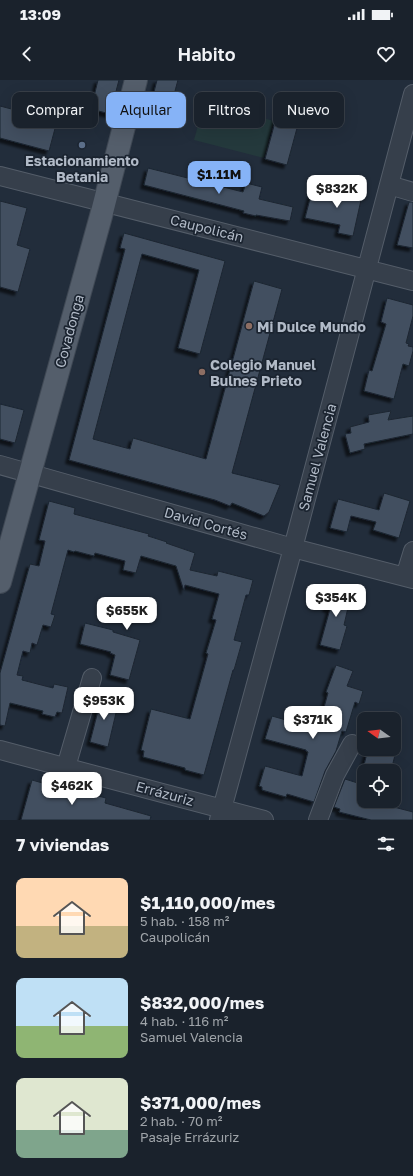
<!DOCTYPE html>
<html lang="es">
<meta charset="utf-8">
<style>
body{margin:0;font-family:"Golos Text",sans-serif;background:#272f38;color:#f1f3f6;height:100vh;display:flex;flex-direction:column;font-size:15px;white-space:nowrap}
*{box-sizing:border-box;margin:0}
p{font-size:13px;color:#9fa4a9}
.icon{flex:none;width:22px;height:22px;fill:none;stroke:currentColor;stroke-width:2;stroke-linecap:round;stroke-linejoin:round}
.map{position:relative;height:740px;overflow:hidden}
.drawer{display:flex;flex-direction:column;background:#1a222c;flex:1}
.drawer>*{flex:none}
.top-card{position:absolute;left:12px;top:12px;width:389px;height:36px;display:flex;gap:8px}
.needle{width:26px;rotate:284deg}
.tools{position:absolute;left:357px;top:632px;display:grid;gap:8px}
.tools a{display:grid;place-items:center;width:44px;height:44px;border-radius:8px;background:#1a222c;box-shadow:0 4px 16px #0002,0 0 0 1px #383f48;font-size:20px}
.price{position:absolute;translate:-50% -34px;padding:0 9px;border-radius:8px;background:#fff;color:#222;font-size:13px;line-height:26px;filter:drop-shadow(0 1px 2px #0008)}
.price::after{content:'';position:absolute;left:50%;top:24px;width:12px;height:9px;margin-left:-6px;background:inherit;clip-path:polygon(0 0,100% 0,50% 100%)}
.price.selected{background:#86b3f7;color:#111}
ul{padding:0;list-style:none}
li{display:flex;align-items:center;gap:12px;height:100px;padding:0 16px}
li span{display:grid;place-items:center;flex:none;width:112px;height:80px;border-radius:8px;color:#555}
li>.icon{margin-inline-start:auto}
span .icon{width:48px;height:48px;fill:#fffc;stroke-width:1}
li b{font-size:17px}
h2{display:flex;justify-content:space-between;align-items:center;height:48px;padding:0 16px;font-size:17px}
.tag{padding:0 14px;border-radius:8px;background:#1a222c;box-shadow:0 4px 16px #0002,0 0 0 1px #383f48;font-size:14px;line-height:36px}
.tag.selected{background:#86b3f7;color:#111}
.status{display:flex;justify-content:space-between;align-items:center;height:28px;padding:0 20px;background:#1a222c;direction:ltr}
.status svg{height:11px;fill:currentColor}
header{display:flex;justify-content:space-between;align-items:center;height:52px;padding:0 16px;background:#1a222c;font-size:18px;font-weight:600}
.map>svg:first-child{display:block}
</style>
<div class="status"><b>13:09</b><svg viewBox="0 0 49 12"><path d="M0 12V9h3v3zM5 12V6h3v6zM10 12V3h3v9zM15 12V0h3v12zM26 1h20v11H26zM47 4h2v5h-2z"/></svg></div>
<header><svg class="icon" aria-label="back" viewBox="0 0 24 24"><path d="M15 5l-7 7 7 7"/></svg>Habito<svg class="icon" aria-label="heart" viewBox="0 0 24 24"><path d="M12 20l-8-8c-3-5 5-10 8-4 3-6 11-1 8 4z"/></svg></header>
<div class="map">
<svg width="413" height="740" viewBox="0 0 413 740">
<defs>
<filter id="shadow"><feDropShadow dx="-3.5" dy="3.5" stdDeviation="1" flood-color="#0009"/></filter>
</defs>
<rect width="100%" height="100%" fill="#222d3b"/>
<path fill="#24393c" d="M204,23L274,41L264,78L194,60Z"/>
<path fill="#435060" stroke="#1d2632" filter="url(#shadow)" d="M98,0H119L110,34L91,29Z
M157,0H178L170,29L151,24Z
M281,20L303,26L287,85L265,79Z
M0,26L57,41L49,71L0,58Z
M148,88L243,112L246,103L262,107L259,119L293,127L290,141L256,135V136L243,133L244,131L144,105Z
M339,105L363,111L353,156L338,153L340,145L305,138L311,115L335,120Z
M0,121L27,128L17,165L30,169L18,212L0,207Z
M409,122H413V168L397,165Z
M124,153L225,181L200,274L178,268L199,190L142,174L93,359L130,369L133,358L206,379L254,201L282,209L232,393L280,405L269,432L264,436L232,423L230,426L215,420L69,380L125,169L120,168Z
M387,218L413,225V236L406,263L409,264L408,266L413,267V271L409,286L403,284L394,319L364,311L369,290L372,291L386,244L381,242Z
M0,324L24,330L15,363L0,359Z
M391,331L388,340L413,336V354L364,364L365,369L350,373L345,354L351,353L350,347L369,342L368,335Z
M384,413L410,421L399,458L373,450L376,442L351,436L347,452L330,448L338,419L379,430Z
M49,421L75,428L74,434L149,454L148,456L167,462L166,463L195,473L190,490L217,496L218,491L253,500L249,515H246L234,560L242,562L234,590H233L204,695L185,690V688L143,677L144,671L141,670L151,629L190,639L208,574L206,573L216,540L212,539L219,514L185,505L184,511L176,486L141,476L136,493L123,490L125,481L95,473L94,476L75,471L74,472L68,470L51,534L55,535L51,547L43,545L37,565L32,563L30,573L23,571L17,595L23,596L22,600L53,608L54,604L68,607L62,633L57,632L55,637L42,634L43,631L10,623L5,646L0,645V593L30,484L39,486L45,461L39,460Z
M331,506L352,510L344,545L347,546L340,570L320,565L330,529L326,528Z
M85,543L113,550V552L140,560L129,600L110,595L115,575L110,573L111,572L80,564Z
M336,585L353,591L347,606L363,611L359,624L355,622L346,652L342,651L336,671L325,691L314,722L287,714L286,717L262,710V707L259,706L265,686L302,696L308,672L306,671V670L265,659L272,636L318,649L328,613L326,612Z
M100,615L119,620L108,667L90,662L98,631L96,630Z
M368,669L395,675L391,691L364,685Z
M345,699L364,705V721H388L386,725L413,732V740H371L339,732L340,729L334,727Z
M32,700L81,714L82,712L106,718L105,723L151,736L150,740H21Z"/>
<g fill="none" stroke-linecap="round" stroke-linejoin="round">
<defs>
<path id="minor" d="M0,96L413,201
M389,105L413,112
M0,385L293,468L413,499
M405,497L413,471
M0,670L264,740
M66,687L92,598
M219,740L293,468L413,14
M318,740L335,695L352,664"/>
<path id="major" d="M0,502L101,136L136,0"/>
</defs>
<use href="#minor" stroke="#545d69" stroke-width="20"/>
<use href="#major" stroke="#3f4854" stroke-width="24"/>
<use href="#minor" stroke="#363f4b" stroke-width="18"/>
<use href="#major" stroke="#545e6b" stroke-width="22"/>
</g>
<circle fill="#5c6f8a" stroke="#1b2430" stroke-width="1.5" cx="82" cy="65" r="4"/>
<g fill="#8d6e63" stroke="#1b2430" stroke-width="1.5">
<circle cx="249" cy="246" r="4"/>
<circle cx="202" cy="292" r="4"/>
</g>
<g text-anchor="middle" dominant-baseline="central" stroke-width="3.5" stroke-linejoin="round" paint-order="stroke">
<g font-size="14" font-weight="bold" fill="#b1bac7" stroke="#1b2430" text-anchor="start">
<text x="82" y="80" text-anchor="middle">Estacionamiento<tspan x="82" dy="16">Betania</tspan></text>
<text x="257" y="246">Mi Dulce Mundo</text>
<text x="210" y="284">Colegio Manuel<tspan x="210" dy="16">Bulnes Prieto</tspan></text>
</g>
<g font-size="14" fill="#b1bac7" stroke="#1b2430">
<text transform="translate(207 148) rotate(14)">Caupolicán</text>
<text transform="translate(69 251) rotate(-75)">Covadonga</text>
<text transform="translate(317 377) rotate(-75)">Samuel Valencia</text>
<text transform="translate(206 443) rotate(16)">David Cortés</text>
<text transform="translate(165 713) rotate(15)">Errázuriz</text>
</g>
</g>
</svg>
<div class="tools">
<a><svg class="needle" viewBox="-14 -14 28 28"><path d="M0-13l5 13h-10z" fill="#e53935"/><path d="M0 13l5-13h-10z" fill="#9fa4a9"/></svg></a>
<a><svg class="icon" aria-label="locate" viewBox="0 0 24 24"><circle cx="12" cy="12" r="6"/><path d="M12 2v4M12 18v4M2 12h4M18 12h4"/></svg></a>
</div>
<b class="price selected" style="left:219px;top:115px">$1.11M</b>
<b class="price" style="left:337px;top:129px">$832K</b>
<b class="price" style="left:336px;top:538px">$354K</b>
<b class="price" style="left:127px;top:551px">$655K</b>
<b class="price" style="left:104px;top:641px">$953K</b>
<b class="price" style="left:313px;top:660px">$371K</b>
<b class="price" style="left:72px;top:726px">$462K</b>
<div class="top-card">
<a class="tag">Comprar</a>
<a class="tag selected">Alquilar</a>
<a class="tag">Filtros</a>
<a class="tag">Nuevo</a>
</div>
</div>
<section class="drawer">
<h2>7 viviendas<svg class="icon" aria-label="filters" viewBox="0 0 24 24"><path d="M4 7h16M4 17h16"/><circle cx="9" cy="7" r="2"/><circle cx="15" cy="17" r="2"/></svg></h2>
<ul>
<li><span style="background:linear-gradient(#ffd9b3 60%,#c2b280 0)"><svg class="icon" aria-label="home" viewBox="0 0 24 24"><path d="M3 11l9-7 9 7M6 9v11h12V9"/></svg></span><div><b>$1,110,000/mes</b><p>5 hab. · 158 m²</p><p>Caupolicán</p></div></li>
<li><span style="background:linear-gradient(#bfe0f5 60%,#8fb573 0)"><svg class="icon" aria-label="home" viewBox="0 0 24 24"><path d="M3 11l9-7 9 7M6 9v11h12V9"/></svg></span><div><b>$832,000/mes</b><p>4 hab. · 116 m²</p><p>Samuel Valencia</p></div></li>
<li><span style="background:linear-gradient(#dfe7d0 65%,#7fa58c 0)"><svg class="icon" aria-label="home" viewBox="0 0 24 24"><path d="M3 11l9-7 9 7M6 9v11h12V9"/></svg></span><div><b>$371,000/mes</b><p>2 hab. · 70 m²</p><p>Pasaje Errázuriz</p></div></li>
</ul>
</section>
